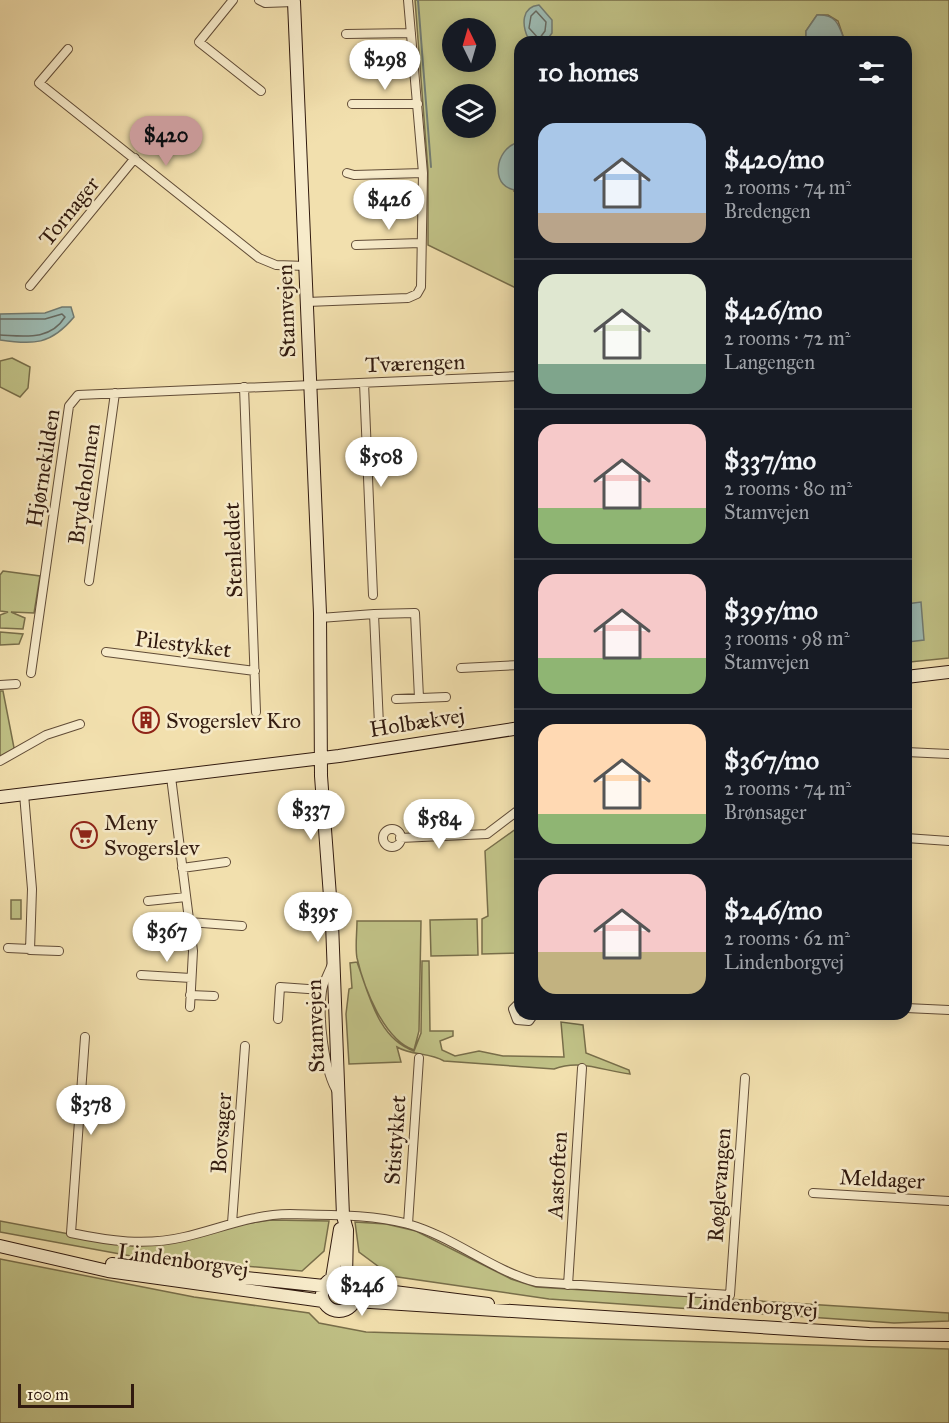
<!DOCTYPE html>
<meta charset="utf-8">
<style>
body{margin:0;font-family:"IM FELL Great Primer",serif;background:#20242c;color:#f1f3f6;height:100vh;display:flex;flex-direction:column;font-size:22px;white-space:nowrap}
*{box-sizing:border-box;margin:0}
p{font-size:20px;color:#9ea1a6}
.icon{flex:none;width:33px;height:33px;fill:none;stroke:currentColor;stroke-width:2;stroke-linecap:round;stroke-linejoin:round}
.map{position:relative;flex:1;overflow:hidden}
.panel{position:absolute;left:514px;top:36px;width:398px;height:984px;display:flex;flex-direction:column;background:#171b24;border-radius:18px;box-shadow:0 3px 15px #0003}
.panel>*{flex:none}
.needle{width:39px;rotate:355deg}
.tools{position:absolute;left:442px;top:18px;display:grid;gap:12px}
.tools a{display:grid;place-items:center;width:54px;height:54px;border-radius:50%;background:#171b24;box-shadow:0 3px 15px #0003;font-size:30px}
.scale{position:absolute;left:18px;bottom:15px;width:116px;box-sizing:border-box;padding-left:6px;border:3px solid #311a0f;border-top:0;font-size:16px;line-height:21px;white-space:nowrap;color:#311a0f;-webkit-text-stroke:4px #f7ebca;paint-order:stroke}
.price{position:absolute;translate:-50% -51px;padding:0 14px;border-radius:21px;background:#fff;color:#222;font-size:20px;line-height:39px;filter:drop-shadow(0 2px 3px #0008)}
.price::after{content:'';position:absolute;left:50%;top:36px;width:18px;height:14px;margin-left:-9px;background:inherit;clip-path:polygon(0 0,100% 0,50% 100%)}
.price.selected{background:#c59692;color:#111}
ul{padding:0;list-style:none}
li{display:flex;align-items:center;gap:18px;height:150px;padding:0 24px}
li+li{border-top:2px solid #363941}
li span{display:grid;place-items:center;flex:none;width:168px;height:120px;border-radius:18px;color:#555}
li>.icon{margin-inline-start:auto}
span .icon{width:72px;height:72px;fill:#fffc;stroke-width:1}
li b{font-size:26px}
h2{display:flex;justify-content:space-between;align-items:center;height:72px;padding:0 24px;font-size:26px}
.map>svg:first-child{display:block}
</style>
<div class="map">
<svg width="949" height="1423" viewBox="0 0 949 1423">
<rect width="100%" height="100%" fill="#f2e0ae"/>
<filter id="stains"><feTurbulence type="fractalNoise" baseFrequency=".00333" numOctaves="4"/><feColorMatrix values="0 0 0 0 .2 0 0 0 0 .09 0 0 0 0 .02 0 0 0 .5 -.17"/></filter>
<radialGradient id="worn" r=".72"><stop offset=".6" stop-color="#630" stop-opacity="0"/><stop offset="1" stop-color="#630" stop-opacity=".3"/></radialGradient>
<path fill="#c0c186" stroke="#786e4a" stroke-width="1.5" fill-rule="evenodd" d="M415,0H949V658L910,662L906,632V42H845L838,21L828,15H817L806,31V42H520V142L516,143L514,191L520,190V290L428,245V171ZM453,28H486V62H453ZM453,94H486V128H453Z
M12,358L30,367L28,388L20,397L0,387V361Z
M3,571L40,576L34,613L11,612L25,618L23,629L0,628V615L8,612L0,611V575Z
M0,632L23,634L19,644L0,645Z
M0,691H3L15,753L0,757Z
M520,826V953L482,954V919L488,916L485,851Z
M11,900H21V919H11Z
M477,919L478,955L431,956L430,920Z
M357,921H421L419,1031L414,1050C384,1040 364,988 357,958C355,947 357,933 357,921Z
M422,961H429L430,1031H453V1036L440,1041L442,1050L455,1056L479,1051L503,1056L564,1057L561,1022L583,1025L586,1053L629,1070L630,1074C603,1071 581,1059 554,1069L444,1061C429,1052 412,1056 397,1047L401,1062L349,1064L346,1014L349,989L352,988L350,963L357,962C369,994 378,1039 414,1051L421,1033Z
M271,1220L329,1221L324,1251L302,1271L131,1256L0,1232V1221L133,1246L163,1244L232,1226Z
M355,1222L386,1224L416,1231L511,1279L536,1287L949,1313V1321L894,1323L549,1299L384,1275L379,1267L359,1252Z
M0,1259L194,1297L309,1313L319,1323L366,1332L949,1349V1423H0Z"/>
<path fill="#9dbbb3" stroke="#727b71" stroke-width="1.5" d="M539,5L552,20V33L547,40L537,42L528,38C522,25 521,7 539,5Z
M817,15C837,14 839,25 845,42H806V31Z
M520,142V190C489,192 493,147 520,142Z
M62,307H71L74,317C51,345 33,345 0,340V314L45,313Z
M921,602L924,640L908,642L906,604Z"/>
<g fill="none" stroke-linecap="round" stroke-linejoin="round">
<path stroke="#676a61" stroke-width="1.5" d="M536,11L546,22L545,31L539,39L529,28L531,16Z
M0,319H45L62,314L65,317C50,341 24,336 0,335"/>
<path stroke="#727b71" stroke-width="2" d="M418,0L431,167"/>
<defs>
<path id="street" d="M233,0L199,42L261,91
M259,0L265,3L294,2
M346,34L411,33
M68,49L39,83L259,258L276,265L306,266
M352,104H418
M347,173L354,175L423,173
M356,245L421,243
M30,286L135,158
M307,302L408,298L417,294L421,287L423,173L408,0
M364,383L373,595
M244,387L256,712
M89,581L115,393
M374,614L415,613L419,698
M320,618L374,614L379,725
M106,652L255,671
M461,668L520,665
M31,673L69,406L78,395L520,376
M0,685L16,684
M396,699L446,697
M906,752L949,754
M0,761L46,735L80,724
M171,777L193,951L190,1007
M24,794L32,889L30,950L59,951
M383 838a9 9 0 1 1 18 0a9 9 0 1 1-18 0Z
M400,838L487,834L520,809
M906,838L949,841
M182,868L226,862
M148,901L186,897
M189,922L242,926
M8,948L30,949
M332,964C329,973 323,982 322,991C318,1017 324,1072 338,1093
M141,975L191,978
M190,995L214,996
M520,1002L513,1009L517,1020L529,1021L534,1014
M906,1008L949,1010
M278,1019L280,987L322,990
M85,1037L71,1233C109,1241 146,1246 184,1237C219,1229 253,1214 290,1214C328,1215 371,1214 408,1224C454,1237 491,1270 536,1282L730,1295L745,1078
M813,1193L949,1201
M232,1223L245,1046
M408,1224L419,1058
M568,1285L582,1068"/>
<path id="secondary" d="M294,2L320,613L321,776L332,923L343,1216L347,1230L346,1278
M906,677L949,672
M0,797L339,756L520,728
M0,1246L108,1271L323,1301
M112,1264L324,1286
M322 1294a17 17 0 1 1 34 0a17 17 0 1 1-34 0Z
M332,1278L340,1229
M355,1287L488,1304
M355,1301L869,1334L949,1335"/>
</defs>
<use href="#street" stroke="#614c37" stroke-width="10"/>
<use href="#secondary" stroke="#311a0f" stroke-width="14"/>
<use href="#street" stroke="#f7ebca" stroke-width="8"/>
<use href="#secondary" stroke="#f7ebca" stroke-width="12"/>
</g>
<defs>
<symbol id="building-ring" viewBox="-11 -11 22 22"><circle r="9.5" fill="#f7ebca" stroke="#8f2418" stroke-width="1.5"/><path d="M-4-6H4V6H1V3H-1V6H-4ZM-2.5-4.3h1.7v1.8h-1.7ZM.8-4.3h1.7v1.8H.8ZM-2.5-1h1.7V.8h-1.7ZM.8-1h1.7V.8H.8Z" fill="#8f2418"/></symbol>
<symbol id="supermarket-ring" viewBox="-11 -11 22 22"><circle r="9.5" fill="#f7ebca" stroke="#8f2418" stroke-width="1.5"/><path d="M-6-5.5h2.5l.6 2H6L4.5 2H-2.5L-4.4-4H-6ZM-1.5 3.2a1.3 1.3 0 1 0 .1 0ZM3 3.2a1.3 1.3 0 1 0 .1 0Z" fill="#8f2418"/></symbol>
</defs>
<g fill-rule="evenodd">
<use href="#building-ring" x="131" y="705" width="30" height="30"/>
<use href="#supermarket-ring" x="69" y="820" width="30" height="30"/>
</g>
<g text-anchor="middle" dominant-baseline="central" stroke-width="5" stroke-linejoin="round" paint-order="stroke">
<g font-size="22" fill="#311a0f" stroke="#f7ebca">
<text transform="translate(69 211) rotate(-51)">Tornager</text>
<text transform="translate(286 311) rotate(-92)">Stamvejen</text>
<text transform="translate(415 363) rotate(-2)">Tværengen</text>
<text transform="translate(43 468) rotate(-81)">Hjørnekilden</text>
<text transform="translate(84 484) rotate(-82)">Brydeholmen</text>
<text transform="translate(233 550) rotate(-92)">Stenleddet</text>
<text transform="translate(183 644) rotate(7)">Pilestykket</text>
<text transform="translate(417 722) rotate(-9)">Holbækvej</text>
<text transform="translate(315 1026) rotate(-92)">Stamvejen</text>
<text transform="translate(221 1133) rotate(-86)">Bovsager</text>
<text transform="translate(395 1140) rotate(-86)">Stistykket</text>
<text transform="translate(557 1175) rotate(-87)">Aastoften</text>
<text transform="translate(882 1179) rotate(3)">Meldager</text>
<text transform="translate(719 1185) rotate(-86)">Røglevangen</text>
<text transform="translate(183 1260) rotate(8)">Lindenborgvej</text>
<text transform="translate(752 1305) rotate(4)">Lindenborgvej</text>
</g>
<g font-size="22" fill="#311a0f" stroke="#f7ebca" text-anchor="start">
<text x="166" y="720">Svogerslev Kro</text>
<text x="104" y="822">Meny<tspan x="104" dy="25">Svogerslev</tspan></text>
</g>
</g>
<rect width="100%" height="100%" filter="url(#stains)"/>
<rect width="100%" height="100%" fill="url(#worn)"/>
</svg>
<div class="tools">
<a><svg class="needle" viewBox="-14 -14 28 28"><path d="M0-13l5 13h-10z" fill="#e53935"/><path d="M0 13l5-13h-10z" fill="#9ea1a6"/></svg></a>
<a><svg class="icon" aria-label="layers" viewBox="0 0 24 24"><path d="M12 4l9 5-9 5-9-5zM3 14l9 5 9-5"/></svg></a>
</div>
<div class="scale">100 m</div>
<b class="price" style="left:385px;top:91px">$298</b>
<b class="price selected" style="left:166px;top:167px">$420</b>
<b class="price" style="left:389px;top:231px">$426</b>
<b class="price" style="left:381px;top:488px">$508</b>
<b class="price" style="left:311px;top:841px">$337</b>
<b class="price" style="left:439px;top:850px">$584</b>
<b class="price" style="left:318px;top:943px">$395</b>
<b class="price" style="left:167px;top:963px">$367</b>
<b class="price" style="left:91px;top:1136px">$378</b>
<b class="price" style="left:362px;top:1317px">$246</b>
<section class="panel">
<h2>10 homes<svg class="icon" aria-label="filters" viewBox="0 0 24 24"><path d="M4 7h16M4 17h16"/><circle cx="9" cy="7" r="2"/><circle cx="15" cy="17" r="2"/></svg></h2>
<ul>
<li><span style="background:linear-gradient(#a9c7e8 75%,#b9a48a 0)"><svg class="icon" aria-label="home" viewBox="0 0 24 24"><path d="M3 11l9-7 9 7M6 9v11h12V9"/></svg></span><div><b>$420/mo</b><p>2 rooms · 74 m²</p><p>Bredengen</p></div></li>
<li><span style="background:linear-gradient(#dfe7d0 75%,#7fa58c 0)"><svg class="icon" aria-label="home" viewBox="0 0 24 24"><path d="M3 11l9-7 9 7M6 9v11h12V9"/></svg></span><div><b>$426/mo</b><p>2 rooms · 72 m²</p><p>Langengen</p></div></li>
<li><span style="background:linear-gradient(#f6c9c9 70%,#8fb573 0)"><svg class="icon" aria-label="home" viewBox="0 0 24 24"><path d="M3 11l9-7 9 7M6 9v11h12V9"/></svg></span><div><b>$337/mo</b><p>2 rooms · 80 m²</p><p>Stamvejen</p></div></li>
<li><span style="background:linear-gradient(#f6c9c9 70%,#8fb573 0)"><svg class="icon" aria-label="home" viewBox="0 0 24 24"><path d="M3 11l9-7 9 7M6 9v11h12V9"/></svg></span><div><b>$395/mo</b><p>3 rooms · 98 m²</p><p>Stamvejen</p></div></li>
<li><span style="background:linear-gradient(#ffd9b3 75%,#8fb573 0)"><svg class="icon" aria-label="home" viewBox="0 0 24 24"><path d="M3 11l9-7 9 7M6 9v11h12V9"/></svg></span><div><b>$367/mo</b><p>2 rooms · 74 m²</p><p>Brønsager</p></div></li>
<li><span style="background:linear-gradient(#f6c9c9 65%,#c2b280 0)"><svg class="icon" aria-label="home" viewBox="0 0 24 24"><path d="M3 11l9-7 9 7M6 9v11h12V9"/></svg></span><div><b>$246/mo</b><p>2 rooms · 62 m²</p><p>Lindenborgvej</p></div></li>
</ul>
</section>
</div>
